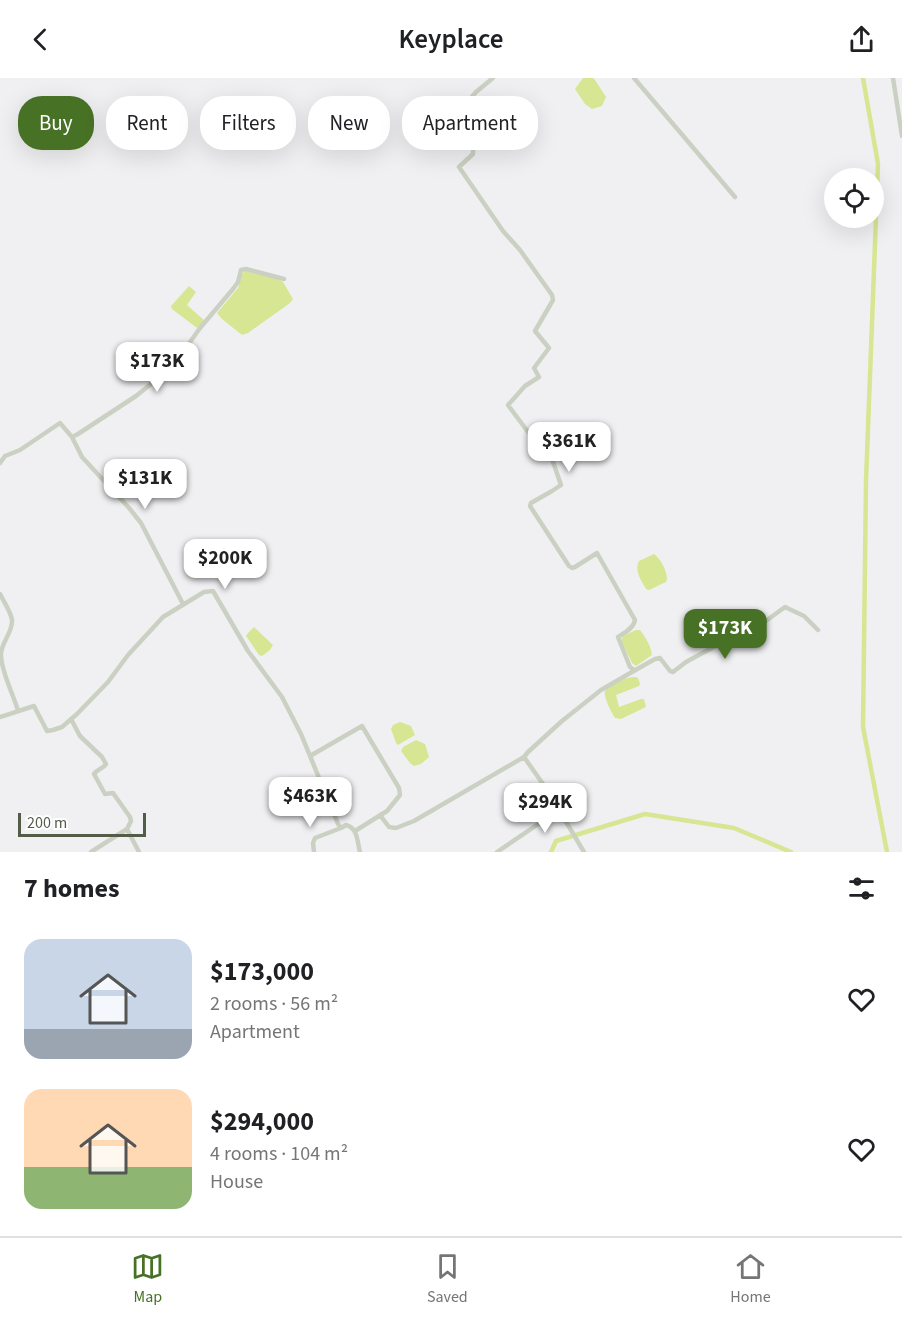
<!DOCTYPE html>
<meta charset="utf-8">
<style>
body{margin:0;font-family:"Source Sans 3",sans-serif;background:#f2f2f2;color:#202124;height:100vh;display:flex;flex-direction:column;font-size:22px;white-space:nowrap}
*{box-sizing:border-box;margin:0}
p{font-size:20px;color:#757577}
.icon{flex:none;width:33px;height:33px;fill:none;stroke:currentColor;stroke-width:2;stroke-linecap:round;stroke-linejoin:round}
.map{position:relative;height:774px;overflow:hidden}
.panel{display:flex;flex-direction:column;background:#fff;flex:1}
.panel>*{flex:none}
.guide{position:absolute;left:18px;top:18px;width:600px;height:54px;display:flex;gap:12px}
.tools{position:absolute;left:824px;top:90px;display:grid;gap:12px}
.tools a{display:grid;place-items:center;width:60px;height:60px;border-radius:50%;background:#fff;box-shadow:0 6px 24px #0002;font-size:30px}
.scale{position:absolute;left:18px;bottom:15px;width:128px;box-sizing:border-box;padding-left:6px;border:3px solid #535c49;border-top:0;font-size:16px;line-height:21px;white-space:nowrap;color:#535c49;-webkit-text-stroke:4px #fff;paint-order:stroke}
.price{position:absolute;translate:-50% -51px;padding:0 14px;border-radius:12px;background:#fff;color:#222;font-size:20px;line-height:39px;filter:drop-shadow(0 2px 3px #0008)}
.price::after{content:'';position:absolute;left:50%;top:36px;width:18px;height:14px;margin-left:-9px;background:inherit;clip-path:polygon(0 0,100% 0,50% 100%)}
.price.on{background:#477225;color:#fff}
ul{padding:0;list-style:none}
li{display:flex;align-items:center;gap:18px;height:150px;padding:0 24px}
li span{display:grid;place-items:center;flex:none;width:168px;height:120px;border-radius:18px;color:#555}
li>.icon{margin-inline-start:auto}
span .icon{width:72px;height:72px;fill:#fffc;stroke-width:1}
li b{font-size:26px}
h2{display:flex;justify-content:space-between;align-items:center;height:72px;padding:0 24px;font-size:26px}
.pill{padding:0 21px;border-radius:24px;background:#fff;box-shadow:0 6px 24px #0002;font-size:21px;line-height:54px}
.pill.on{background:#477225;color:#fff}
header{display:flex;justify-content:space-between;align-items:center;height:78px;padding:0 24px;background:#fff;font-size:27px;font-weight:600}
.tabs{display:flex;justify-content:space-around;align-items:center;height:84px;border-top:2px solid #e0e0e0;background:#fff;font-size:16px;color:#757577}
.tabs a{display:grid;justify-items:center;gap:3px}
.tabs .on{color:#477225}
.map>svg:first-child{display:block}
</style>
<header><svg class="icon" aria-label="back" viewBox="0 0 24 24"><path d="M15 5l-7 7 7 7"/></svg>Keyplace<svg class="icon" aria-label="share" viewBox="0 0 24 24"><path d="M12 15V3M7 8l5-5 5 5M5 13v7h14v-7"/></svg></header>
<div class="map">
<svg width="902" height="774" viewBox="0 0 902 774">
<rect width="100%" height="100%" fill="#f0f0f2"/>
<path fill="#d6e692" d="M583,0H593L595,2L606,19L602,28L592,31L585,26L575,11Z
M245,193L277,201L283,204L293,221L290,225L248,255L242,257L222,241L217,235L238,210L242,196Z
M189,208L196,214L187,227L205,243L197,250L172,231L171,228Z
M654,476C661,481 667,493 667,501L666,504L649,512L646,511C641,502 634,493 639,483Z
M254,549L273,567L270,572L262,578L259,577L246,558L248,555Z
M636,552H640C646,560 651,568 652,577L636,588L632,585L621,562L623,558Z
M636,599L638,600L640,606L639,608L616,617L619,629L641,621H644L646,629L621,641L615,640C612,635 603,619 605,613C607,609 613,607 617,605C624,601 628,599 636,599Z
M400,644L411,648L415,657L398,667L396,665L391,651L393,647Z
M416,662L425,666L429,679L421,686L414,688L410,685L401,673L403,669Z"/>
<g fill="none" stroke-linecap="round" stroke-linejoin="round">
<path stroke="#d6e692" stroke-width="4.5" d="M863,0L878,86L866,403L863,649L887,774
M551,774L556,763L645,736L734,750L791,774"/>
<path stroke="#cad1c2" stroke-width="4.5" d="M493,0L476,14L466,26L469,31L488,53V55L473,72V76L459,89L503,153L520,172L552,217L553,222L535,253L549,270L534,290L539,299L525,308L508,327L534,362L552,381L561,407L552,413L531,425L530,428L569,488L572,490L575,489L597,475L635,542C634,550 624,555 618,559L630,589L633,591L632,594L601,612L562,643L528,674L524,679L550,716L559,732
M634,0L735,119
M893,0L902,58
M72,359L82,379L130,431L141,445L183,526
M0,385L5,378L20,372L60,345L72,359L78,356L136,318L161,298L183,274L200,250L233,211L238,204L241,192L246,191L284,201
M0,516C4,524 11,534 12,542C13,555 0,565 1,578C2,596 13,615 18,633
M632,594L655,581L660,580L670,593L673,594L686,584L719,566L724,571L733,567L785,529L804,538L818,552
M0,639L34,628L47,653L53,652L62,649L77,636L108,604L128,577L163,539L204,514L213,513L248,573L282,619L301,656L338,746L341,750L346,747C358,750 357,763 360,774
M71,641L80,658L102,679L106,686C103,691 97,691 94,696L105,716L113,715L130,739L131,743L127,751L139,774
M310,678L362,648L399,710L400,717L387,733L355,753
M380,737L389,749L396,750L414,743L524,679
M91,774L127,751
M314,774L313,765L315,760L341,750
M497,774L559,732L584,774"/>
</g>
</svg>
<div class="tools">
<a><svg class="icon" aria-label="locate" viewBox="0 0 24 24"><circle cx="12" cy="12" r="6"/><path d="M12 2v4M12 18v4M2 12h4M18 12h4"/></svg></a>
</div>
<div class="scale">200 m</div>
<b class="price" style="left:157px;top:315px">$173K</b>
<b class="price" style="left:569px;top:395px">$361K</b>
<b class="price" style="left:145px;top:432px">$131K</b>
<b class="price" style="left:225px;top:512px">$200K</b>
<b class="price on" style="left:725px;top:582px">$173K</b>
<b class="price" style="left:310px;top:750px">$463K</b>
<b class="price" style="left:545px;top:756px">$294K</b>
<div class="guide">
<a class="pill on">Buy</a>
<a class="pill">Rent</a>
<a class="pill">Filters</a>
<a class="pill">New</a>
<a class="pill">Apartment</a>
</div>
</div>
<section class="panel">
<h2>7 homes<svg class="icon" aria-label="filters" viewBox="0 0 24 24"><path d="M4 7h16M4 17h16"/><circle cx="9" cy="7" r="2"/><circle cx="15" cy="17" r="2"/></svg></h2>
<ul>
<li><span style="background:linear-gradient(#c9d6e8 75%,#9aa5b1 0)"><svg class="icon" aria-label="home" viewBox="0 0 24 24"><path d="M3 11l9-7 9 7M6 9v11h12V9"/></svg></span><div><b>$173,000</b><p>2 rooms · 56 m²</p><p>Apartment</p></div><svg class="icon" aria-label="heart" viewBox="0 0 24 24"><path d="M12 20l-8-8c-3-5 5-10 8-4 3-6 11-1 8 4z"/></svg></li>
<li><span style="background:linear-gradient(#ffd9b3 65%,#8fb573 0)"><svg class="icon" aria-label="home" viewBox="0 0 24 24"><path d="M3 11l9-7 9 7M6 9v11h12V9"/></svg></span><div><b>$294,000</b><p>4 rooms · 104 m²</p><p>House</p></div><svg class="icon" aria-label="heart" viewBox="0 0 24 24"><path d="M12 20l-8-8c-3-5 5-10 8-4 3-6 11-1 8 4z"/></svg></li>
</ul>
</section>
<nav class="tabs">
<a class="on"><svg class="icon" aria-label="map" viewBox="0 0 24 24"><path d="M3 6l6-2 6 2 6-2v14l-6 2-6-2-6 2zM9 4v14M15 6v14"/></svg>Map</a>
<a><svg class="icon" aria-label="saved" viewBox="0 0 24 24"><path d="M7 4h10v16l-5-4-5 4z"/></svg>Saved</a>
<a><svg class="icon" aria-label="home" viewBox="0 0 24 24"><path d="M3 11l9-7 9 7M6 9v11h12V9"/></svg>Home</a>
</nav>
